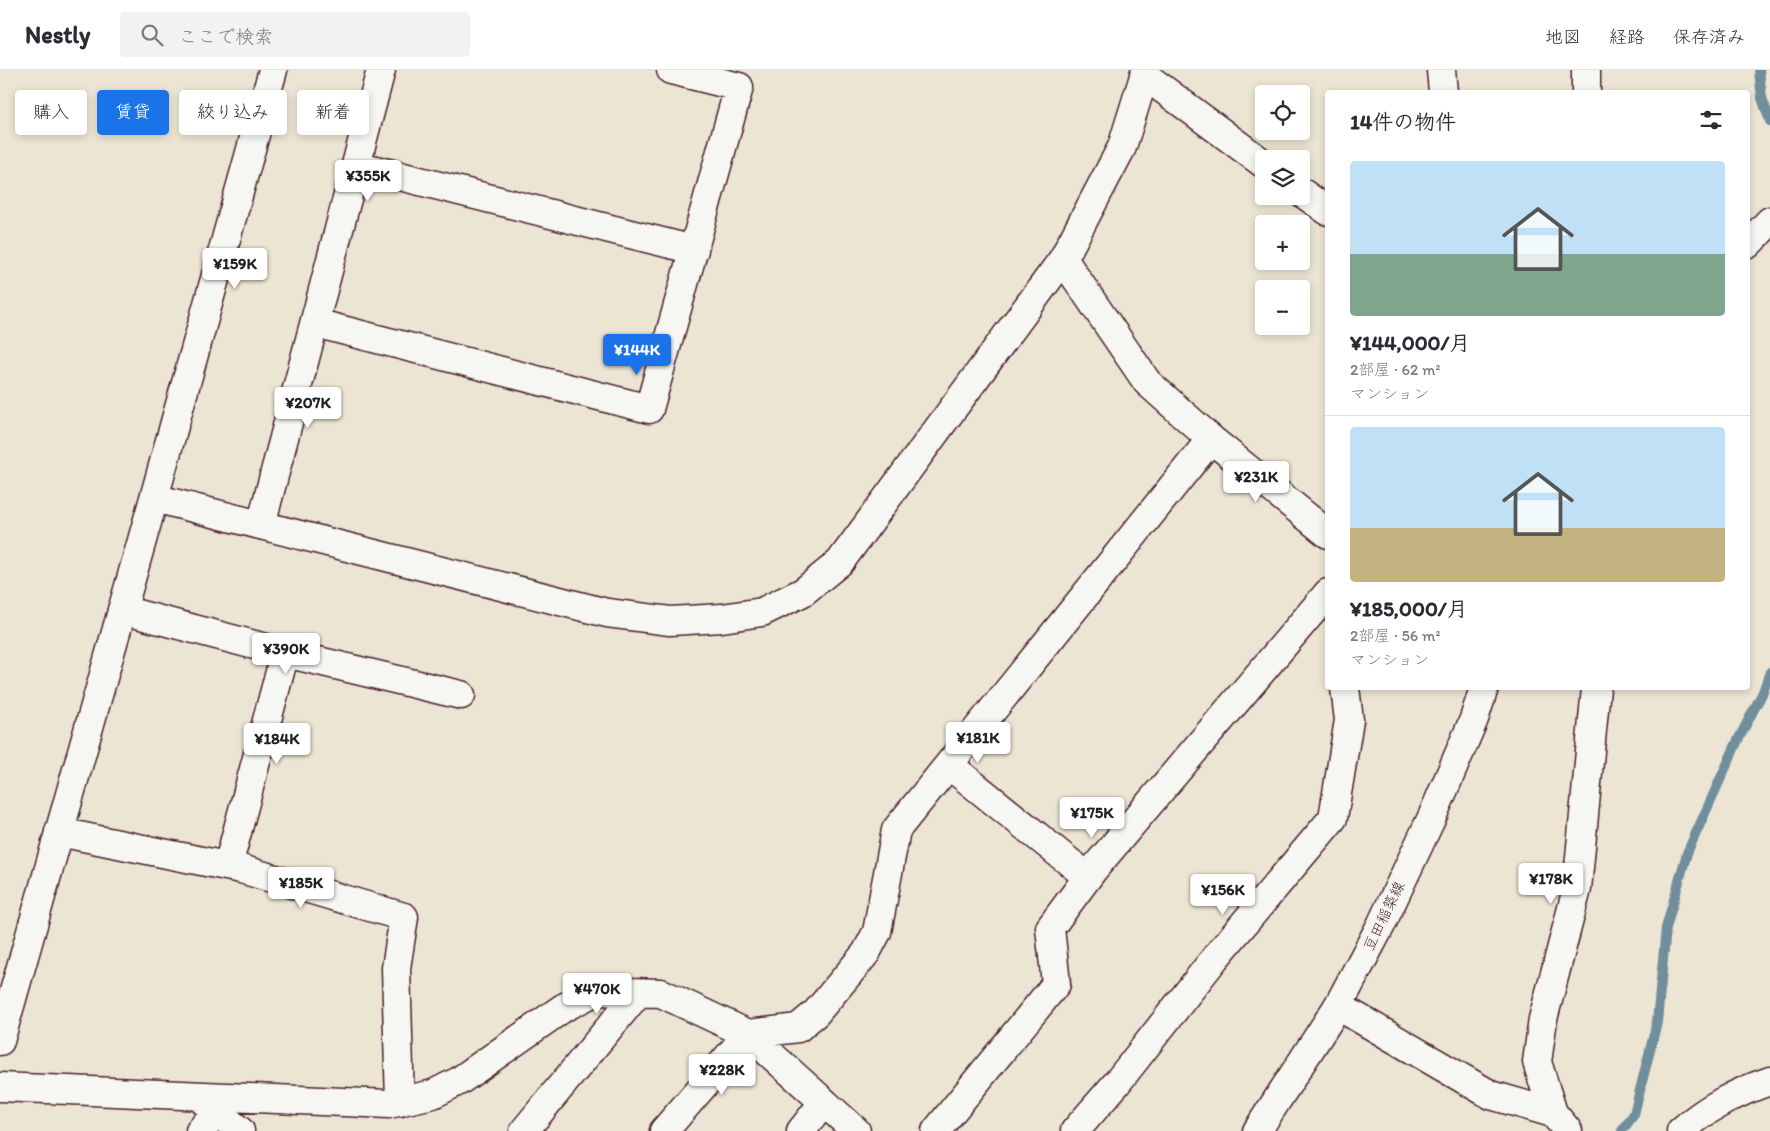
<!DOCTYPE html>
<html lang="ja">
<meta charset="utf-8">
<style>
body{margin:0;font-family:Itim,"Klee One",sans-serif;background:#f2f2f3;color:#2b2b33;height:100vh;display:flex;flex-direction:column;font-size:19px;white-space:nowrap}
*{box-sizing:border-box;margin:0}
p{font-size:16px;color:#7c7c81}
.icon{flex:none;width:28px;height:28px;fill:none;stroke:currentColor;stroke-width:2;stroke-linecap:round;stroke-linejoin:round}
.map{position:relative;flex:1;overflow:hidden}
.sheet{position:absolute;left:1325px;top:20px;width:425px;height:600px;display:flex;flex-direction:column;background:#fff;border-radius:5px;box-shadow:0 2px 8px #0003}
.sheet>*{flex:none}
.guide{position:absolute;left:15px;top:20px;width:475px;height:45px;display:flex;gap:10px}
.fabs{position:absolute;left:1255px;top:15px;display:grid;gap:10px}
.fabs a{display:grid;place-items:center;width:55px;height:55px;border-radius:5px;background:#fff;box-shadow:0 2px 8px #0003;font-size:25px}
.price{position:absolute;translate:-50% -42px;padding:0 11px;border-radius:5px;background:#fff;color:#222;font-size:16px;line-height:32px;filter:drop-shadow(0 1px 2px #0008)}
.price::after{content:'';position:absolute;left:50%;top:30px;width:15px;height:11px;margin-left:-8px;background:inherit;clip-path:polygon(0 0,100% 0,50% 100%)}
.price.selected{background:#1a73e8;color:#fff}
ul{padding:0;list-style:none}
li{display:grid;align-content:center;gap:10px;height:265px;padding:0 25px}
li+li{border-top:1px solid #e1e1e2}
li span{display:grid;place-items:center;height:155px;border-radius:5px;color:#555}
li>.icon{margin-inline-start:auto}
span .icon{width:90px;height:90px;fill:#fffc;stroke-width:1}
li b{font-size:21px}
h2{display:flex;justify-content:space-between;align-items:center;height:60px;padding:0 25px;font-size:21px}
.pill{padding:0 18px;border-radius:5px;background:#fff;box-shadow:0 2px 8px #0003;font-size:18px;line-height:45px}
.pill.selected{background:#1a73e8;color:#fff}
header{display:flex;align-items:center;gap:30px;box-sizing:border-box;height:70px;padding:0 25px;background:#fff;border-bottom:1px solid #e1e1e2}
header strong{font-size:24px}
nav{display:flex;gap:28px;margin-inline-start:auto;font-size:18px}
.search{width:350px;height:45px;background:#f2f2f3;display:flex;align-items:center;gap:12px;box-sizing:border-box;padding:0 18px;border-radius:5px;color:#7c7c81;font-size:19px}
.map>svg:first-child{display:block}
</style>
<header>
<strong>Nestly</strong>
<div class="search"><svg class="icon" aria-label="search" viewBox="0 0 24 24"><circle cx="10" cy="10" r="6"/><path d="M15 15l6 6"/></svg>ここで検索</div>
<nav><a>地図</a><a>経路</a><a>保存済み</a></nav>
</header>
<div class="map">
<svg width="1770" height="1061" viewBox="0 0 1770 1061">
<rect width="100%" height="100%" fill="#ece5d3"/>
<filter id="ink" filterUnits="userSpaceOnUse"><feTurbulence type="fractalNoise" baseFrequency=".02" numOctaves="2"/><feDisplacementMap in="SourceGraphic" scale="10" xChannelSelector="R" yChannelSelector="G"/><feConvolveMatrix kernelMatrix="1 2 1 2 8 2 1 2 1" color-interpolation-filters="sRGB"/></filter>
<g filter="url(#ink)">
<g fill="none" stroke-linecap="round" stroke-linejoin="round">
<path stroke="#6f8e9b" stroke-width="10" d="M1759,0L1762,28L1770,51
M1622,1061L1634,1044L1657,952L1666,858L1687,783L1738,670L1763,622L1770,602"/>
<defs>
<path id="street" d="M1441,0L1443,22
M1144,5L1264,94
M356,95L694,180
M1301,122L1328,141
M1748,174L1770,151
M1063,189L1147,312L1211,369L1328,464
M315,253L649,339L739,17L671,0
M261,455L381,0
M122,540L285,583L461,625
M949,695L1088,807
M59,762L241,799L404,847L396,898L400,1032
M228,796L285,583
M1338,936L1491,1025L1553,1043
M0,1017L389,1034L433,1024L459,1011L563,938L596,921L661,923L748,964L856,1061
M198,1026L240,1061
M200,1061L217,1041
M524,1061L638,923
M664,1061L748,964L798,958L816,943L866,883L877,862L896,760L1211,369
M801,1061L824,1032
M936,1061L1056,914L1050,858L1093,800L1328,523
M1075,1061L1116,1014L1215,888L1333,748L1349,650L1345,618
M1568,1061L1553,1043L1537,992L1543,949L1577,819L1596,618
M1681,1061C1705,1039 1739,1021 1770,1011"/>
<path id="secondary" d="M1586,0V22
M154,428L607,543L670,551L722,548L762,542L803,522L840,492L1063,189L1122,77L1146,0
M0,971L154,428L273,0
M1257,1061L1338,936L1381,855L1432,747L1474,649L1484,618"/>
</defs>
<use href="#street" stroke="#4a1f2b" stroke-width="31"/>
<use href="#secondary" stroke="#4a1f2b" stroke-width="31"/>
<use href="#street" stroke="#f6f6f2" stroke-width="28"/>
<use href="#secondary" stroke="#f6f6f2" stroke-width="28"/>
</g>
</g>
<g text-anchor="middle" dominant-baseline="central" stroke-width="5" stroke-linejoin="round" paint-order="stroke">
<g font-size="15" fill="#4a1f2b" stroke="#f6f6f2">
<text transform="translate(1384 846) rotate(-64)">豆田稲築線</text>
</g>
</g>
</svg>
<div class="fabs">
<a><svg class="icon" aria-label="locate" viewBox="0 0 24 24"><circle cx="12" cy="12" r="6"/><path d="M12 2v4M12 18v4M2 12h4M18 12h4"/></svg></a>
<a><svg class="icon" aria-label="layers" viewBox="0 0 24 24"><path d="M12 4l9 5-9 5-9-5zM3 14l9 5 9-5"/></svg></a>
<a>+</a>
<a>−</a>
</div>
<b class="price" style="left:368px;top:132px">¥355K</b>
<b class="price" style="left:235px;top:220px">¥159K</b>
<b class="price selected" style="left:637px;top:306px">¥144K</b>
<b class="price" style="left:308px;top:359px">¥207K</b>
<b class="price" style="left:1256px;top:433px">¥231K</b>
<b class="price" style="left:286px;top:605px">¥390K</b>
<b class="price" style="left:978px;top:694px">¥181K</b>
<b class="price" style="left:277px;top:695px">¥184K</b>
<b class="price" style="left:1092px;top:769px">¥175K</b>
<b class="price" style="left:1551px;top:835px">¥178K</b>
<b class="price" style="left:301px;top:839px">¥185K</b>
<b class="price" style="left:1223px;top:846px">¥156K</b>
<b class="price" style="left:597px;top:945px">¥470K</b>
<b class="price" style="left:722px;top:1026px">¥228K</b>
<div class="guide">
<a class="pill">購入</a>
<a class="pill selected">賃貸</a>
<a class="pill">絞り込み</a>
<a class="pill">新着</a>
</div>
<section class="sheet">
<h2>14件の物件<svg class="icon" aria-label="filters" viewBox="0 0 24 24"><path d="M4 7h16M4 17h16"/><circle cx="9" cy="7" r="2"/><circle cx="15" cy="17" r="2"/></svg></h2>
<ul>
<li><span style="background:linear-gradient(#bfe0f5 60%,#7fa58c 0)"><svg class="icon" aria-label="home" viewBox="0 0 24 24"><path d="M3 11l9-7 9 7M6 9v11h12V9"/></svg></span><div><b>¥144,000/月</b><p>2部屋 · 62 m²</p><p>マンション</p></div></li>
<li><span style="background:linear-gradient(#bfe0f5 65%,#c2b280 0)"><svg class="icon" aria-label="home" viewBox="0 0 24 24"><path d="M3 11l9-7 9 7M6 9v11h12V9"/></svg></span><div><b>¥185,000/月</b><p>2部屋 · 56 m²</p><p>マンション</p></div></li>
</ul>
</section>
</div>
